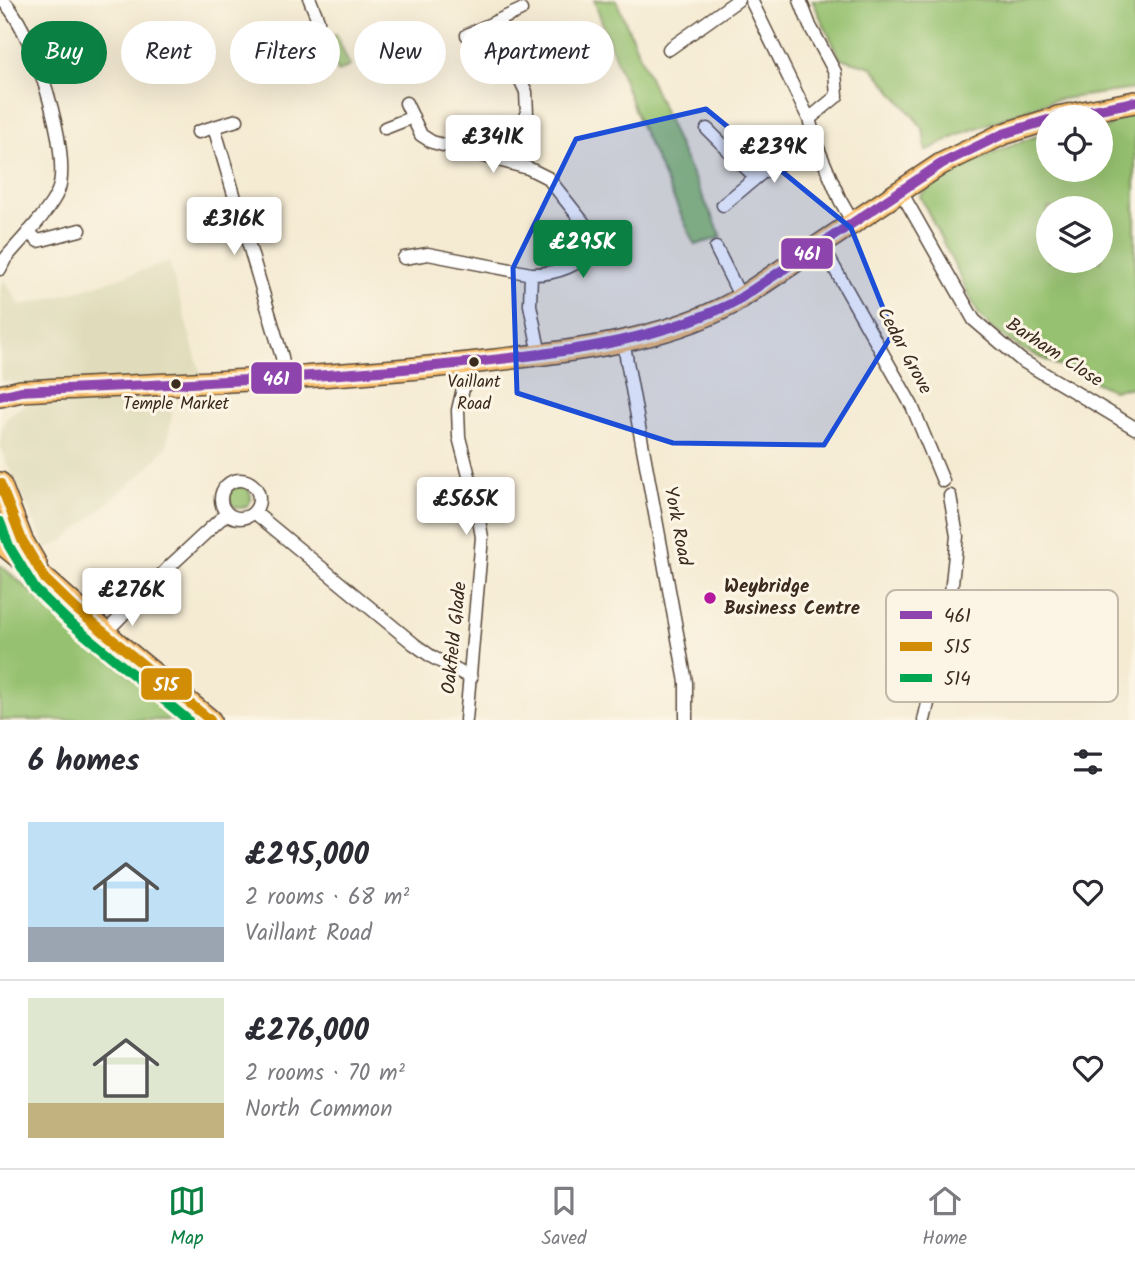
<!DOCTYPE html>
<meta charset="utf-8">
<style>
body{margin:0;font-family:Kalam,sans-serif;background:#f7f7f7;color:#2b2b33;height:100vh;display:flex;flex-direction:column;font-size:26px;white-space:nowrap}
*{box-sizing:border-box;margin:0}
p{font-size:23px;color:#7c7c81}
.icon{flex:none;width:38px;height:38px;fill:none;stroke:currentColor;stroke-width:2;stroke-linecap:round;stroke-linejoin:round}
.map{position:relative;height:720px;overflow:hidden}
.drawer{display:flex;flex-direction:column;background:#fff;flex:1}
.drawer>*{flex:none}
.hud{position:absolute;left:21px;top:21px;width:700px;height:63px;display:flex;gap:14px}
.controls{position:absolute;left:1036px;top:105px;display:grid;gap:14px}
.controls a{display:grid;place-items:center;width:77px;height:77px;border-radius:50%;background:#fff;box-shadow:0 7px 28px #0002;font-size:35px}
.price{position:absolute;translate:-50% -60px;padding:0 16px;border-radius:7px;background:#fff;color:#222;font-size:23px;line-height:46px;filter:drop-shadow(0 2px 4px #0008)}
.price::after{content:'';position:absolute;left:50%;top:42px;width:21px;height:16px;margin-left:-10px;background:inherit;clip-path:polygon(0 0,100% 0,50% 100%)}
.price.selected{background:#0b8043;color:#fff}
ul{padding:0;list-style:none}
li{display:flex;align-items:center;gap:21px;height:175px;padding:0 28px}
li+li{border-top:2px solid #e1e1e2}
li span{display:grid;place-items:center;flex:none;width:196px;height:140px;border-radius:0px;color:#555}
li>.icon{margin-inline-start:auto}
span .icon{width:84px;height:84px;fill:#fffc;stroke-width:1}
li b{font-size:30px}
h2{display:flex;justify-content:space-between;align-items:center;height:84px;padding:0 28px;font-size:30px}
.tag{padding:0 24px;border-radius:32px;background:#fff;box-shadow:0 7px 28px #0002;font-size:24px;line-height:63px}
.tag.selected{background:#0b8043;color:#fff}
.tab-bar{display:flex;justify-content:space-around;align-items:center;height:98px;border-top:2px solid #e1e1e2;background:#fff;font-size:19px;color:#7c7c81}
.tab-bar a{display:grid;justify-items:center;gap:4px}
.tab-bar .selected{color:#0b8043}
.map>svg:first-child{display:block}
</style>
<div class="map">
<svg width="1135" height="720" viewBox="0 0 1135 720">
<rect width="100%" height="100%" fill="#fcf5e5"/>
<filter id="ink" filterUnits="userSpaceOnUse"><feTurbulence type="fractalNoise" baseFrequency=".0143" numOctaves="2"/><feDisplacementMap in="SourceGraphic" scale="14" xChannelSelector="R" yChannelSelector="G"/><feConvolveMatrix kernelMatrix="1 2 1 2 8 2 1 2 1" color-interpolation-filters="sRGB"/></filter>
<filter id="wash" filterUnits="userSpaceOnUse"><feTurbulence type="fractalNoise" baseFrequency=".00686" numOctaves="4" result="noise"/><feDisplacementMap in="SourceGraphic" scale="28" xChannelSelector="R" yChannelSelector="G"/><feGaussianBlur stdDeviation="1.57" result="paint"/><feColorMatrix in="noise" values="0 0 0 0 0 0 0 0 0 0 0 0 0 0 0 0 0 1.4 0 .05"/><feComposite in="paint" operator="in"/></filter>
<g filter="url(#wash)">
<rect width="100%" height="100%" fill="#f5ebd3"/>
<path fill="#e0dcbb" d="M169,262L202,379L170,381L172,414L167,446L149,467L64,541L47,549L7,464L0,444L2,427L9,415L24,405L85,396L0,381V289L3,279L21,305L61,296Z"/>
<path fill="#96c16f" stroke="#687646" stroke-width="2" fill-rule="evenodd" d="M594,0H616L681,151L722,237L695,245L640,125Z
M812,0H1135V89L1054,100L963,133L926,151L923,128L872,67L840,58Z
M336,34L350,66L338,72L323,39Z
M1135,114V387L1112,390L1022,349L995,331L979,315L920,196C939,174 1019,142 1048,132V170H1101V129L1108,127L1119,116ZM1048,208H1101V261H1048Z
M229 497a11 11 0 1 1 22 0a11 11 0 1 1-22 0Z
M0,565L175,713V720H0Z"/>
</g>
<g filter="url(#ink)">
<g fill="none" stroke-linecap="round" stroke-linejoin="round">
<defs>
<path id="street" d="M310,0L318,20
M751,0L809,119L817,146L840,200L853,223
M800,0L810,26L835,72L837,96L809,119
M494,23L526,92L527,114L512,163
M467,35L521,10
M669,49L738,0
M406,103L421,135L432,142L528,168L548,178L602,246
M214,127L282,357L285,379
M385,128L413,117
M707,129L756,178
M198,132L237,120
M900,190L974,320L1021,360L1135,428
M723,205L763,172L817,146
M28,232L38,241L80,230
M821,244L912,406L943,481
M716,248L741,298
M404,258L428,254L531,274C570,275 589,253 621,235
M0,269L5,259C20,241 50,211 58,191C73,154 32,26 2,0
M531,274L530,305L540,355
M623,340L686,682V720
M221 499a19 19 0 1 1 38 0a19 19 0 1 1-38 0Z
M254,512L414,644L432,657L471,678
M105,633L170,566L227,513
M466,720L482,537L476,503L459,437L458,410L469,363
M924,720L948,621L957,536L950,496"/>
<path id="primary" d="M1057,117L1135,102
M0,396L21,391C177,383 331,379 487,361C567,352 661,342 733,303L941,164L1003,134L1048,120
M0,483L22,540L36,564
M0,542L45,579L119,645L210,720"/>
</defs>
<use href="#street" stroke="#574739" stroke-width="15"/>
<use href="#primary" stroke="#574739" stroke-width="24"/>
<use href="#street" stroke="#fff" stroke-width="12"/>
<use href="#primary" stroke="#f9bf6d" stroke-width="21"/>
<defs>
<path id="bus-1" d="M1057,117L1135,102
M0,396L21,391C166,384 311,379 455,364C550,354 645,345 733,303L941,164L1003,134L1048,120"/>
<path id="bus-2" d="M0,483L22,540L45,579L77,610L210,720"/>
<path id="bus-3" d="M0,522L9,546L35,589L68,621L188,720"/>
</defs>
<use href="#bus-1" stroke="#fcf5e5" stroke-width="16"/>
<use href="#bus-2" stroke="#fcf5e5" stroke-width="16"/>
<use href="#bus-3" stroke="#fcf5e5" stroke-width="16"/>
<use href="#bus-1" stroke="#8e44ad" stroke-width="10"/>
<use href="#bus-2" stroke="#d18d06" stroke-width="10"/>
<use href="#bus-3" stroke="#00a651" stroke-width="10"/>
</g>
</g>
<path fill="#1d4ed8" fill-opacity="0.2" stroke="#1d4ed8" stroke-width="5" stroke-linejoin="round" d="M706,109L851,228L893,333L824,445L673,443L517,393L513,268L576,139Z"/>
<g fill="#3b2a1e" stroke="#fcf5e5" stroke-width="2.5">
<circle cx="474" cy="362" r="6"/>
<circle cx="176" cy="384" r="6"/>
</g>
<circle fill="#b5179e" stroke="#fcf5e5" stroke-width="2.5" cx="710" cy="598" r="7"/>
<g text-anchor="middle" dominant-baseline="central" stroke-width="6" stroke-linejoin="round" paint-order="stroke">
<g font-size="17" fill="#3b2a1e" stroke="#fcf5e5">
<text x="474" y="382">Vaillant<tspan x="474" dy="22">Road</tspan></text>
<text x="176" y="404">Temple Market</text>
</g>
<g font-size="19" fill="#3b2a1e" stroke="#fcf5e5">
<text transform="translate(904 351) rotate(62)">Cedar Grove</text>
<text transform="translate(1054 353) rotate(33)">Barham Close</text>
<text transform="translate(677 526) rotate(79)">York Road</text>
<text transform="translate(455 638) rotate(-84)">Oakfield Glade</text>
</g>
<g font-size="19" font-weight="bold" fill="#3b2a1e" stroke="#fcf5e5" text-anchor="start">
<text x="724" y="587">Weybridge<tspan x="724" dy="22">Business Centre</tspan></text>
</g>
</g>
<rect x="886" y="590" width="232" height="112" rx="10" fill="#fcf5e5" stroke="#c2b8a9" stroke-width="2"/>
<rect x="900" y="611" width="32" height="8" fill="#8e44ad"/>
<rect x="900" y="642" width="32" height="9" fill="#d18d06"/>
<rect x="900" y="674" width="32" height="8" fill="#00a651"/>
<g font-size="19" fill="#3b2a1e">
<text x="944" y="622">461</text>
<text x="944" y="653">515</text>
<text x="944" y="685">514</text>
</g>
<g stroke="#fcf5e5" stroke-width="2.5">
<rect x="780" y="237" width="54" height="33" rx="7" fill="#8e44ad"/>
<rect x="250" y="361" width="53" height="34" rx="7" fill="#8e44ad"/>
<rect x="140" y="667" width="53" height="34" rx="7" fill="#d18d06"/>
</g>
<g font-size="19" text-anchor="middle" font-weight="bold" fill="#fff">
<text x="807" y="260">461</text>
<text x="276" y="385">461</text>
<text x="166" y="691">515</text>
</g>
</svg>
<div class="controls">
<a><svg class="icon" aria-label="locate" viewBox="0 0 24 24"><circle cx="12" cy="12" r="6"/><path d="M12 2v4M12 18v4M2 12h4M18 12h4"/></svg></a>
<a><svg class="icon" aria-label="layers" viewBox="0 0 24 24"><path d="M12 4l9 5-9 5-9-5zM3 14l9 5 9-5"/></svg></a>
</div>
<b class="price" style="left:493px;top:175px">£341K</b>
<b class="price" style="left:774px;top:185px">£239K</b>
<b class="price" style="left:234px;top:257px">£316K</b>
<b class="price selected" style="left:583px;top:280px">£295K</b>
<b class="price" style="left:466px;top:537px">£565K</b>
<b class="price" style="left:132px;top:628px">£276K</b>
<div class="hud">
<a class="tag selected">Buy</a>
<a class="tag">Rent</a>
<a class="tag">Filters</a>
<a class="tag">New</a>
<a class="tag">Apartment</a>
</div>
</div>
<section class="drawer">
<h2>6 homes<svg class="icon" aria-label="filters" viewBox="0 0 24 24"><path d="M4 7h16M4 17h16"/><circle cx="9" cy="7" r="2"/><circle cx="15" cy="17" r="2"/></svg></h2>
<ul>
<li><span style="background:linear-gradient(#bfe0f5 75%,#9aa5b1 0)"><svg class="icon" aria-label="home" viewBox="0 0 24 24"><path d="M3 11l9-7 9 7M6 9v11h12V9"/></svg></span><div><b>£295,000</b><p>2 rooms · 68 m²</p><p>Vaillant Road</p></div><svg class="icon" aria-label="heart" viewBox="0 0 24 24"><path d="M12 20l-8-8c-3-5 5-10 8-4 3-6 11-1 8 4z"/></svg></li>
<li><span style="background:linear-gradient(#dfe7d0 75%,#c2b280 0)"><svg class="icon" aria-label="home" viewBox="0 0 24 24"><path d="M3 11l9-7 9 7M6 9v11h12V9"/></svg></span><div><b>£276,000</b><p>2 rooms · 70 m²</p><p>North Common</p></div><svg class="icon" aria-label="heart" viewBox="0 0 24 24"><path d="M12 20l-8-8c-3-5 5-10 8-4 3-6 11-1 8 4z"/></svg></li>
</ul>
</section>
<nav class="tab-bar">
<a class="selected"><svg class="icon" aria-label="map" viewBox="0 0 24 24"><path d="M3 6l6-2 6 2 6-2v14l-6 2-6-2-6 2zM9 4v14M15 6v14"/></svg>Map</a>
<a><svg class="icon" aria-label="saved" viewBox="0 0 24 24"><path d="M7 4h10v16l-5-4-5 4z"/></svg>Saved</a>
<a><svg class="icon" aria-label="home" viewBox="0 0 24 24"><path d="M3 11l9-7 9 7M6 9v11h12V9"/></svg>Home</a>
</nav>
